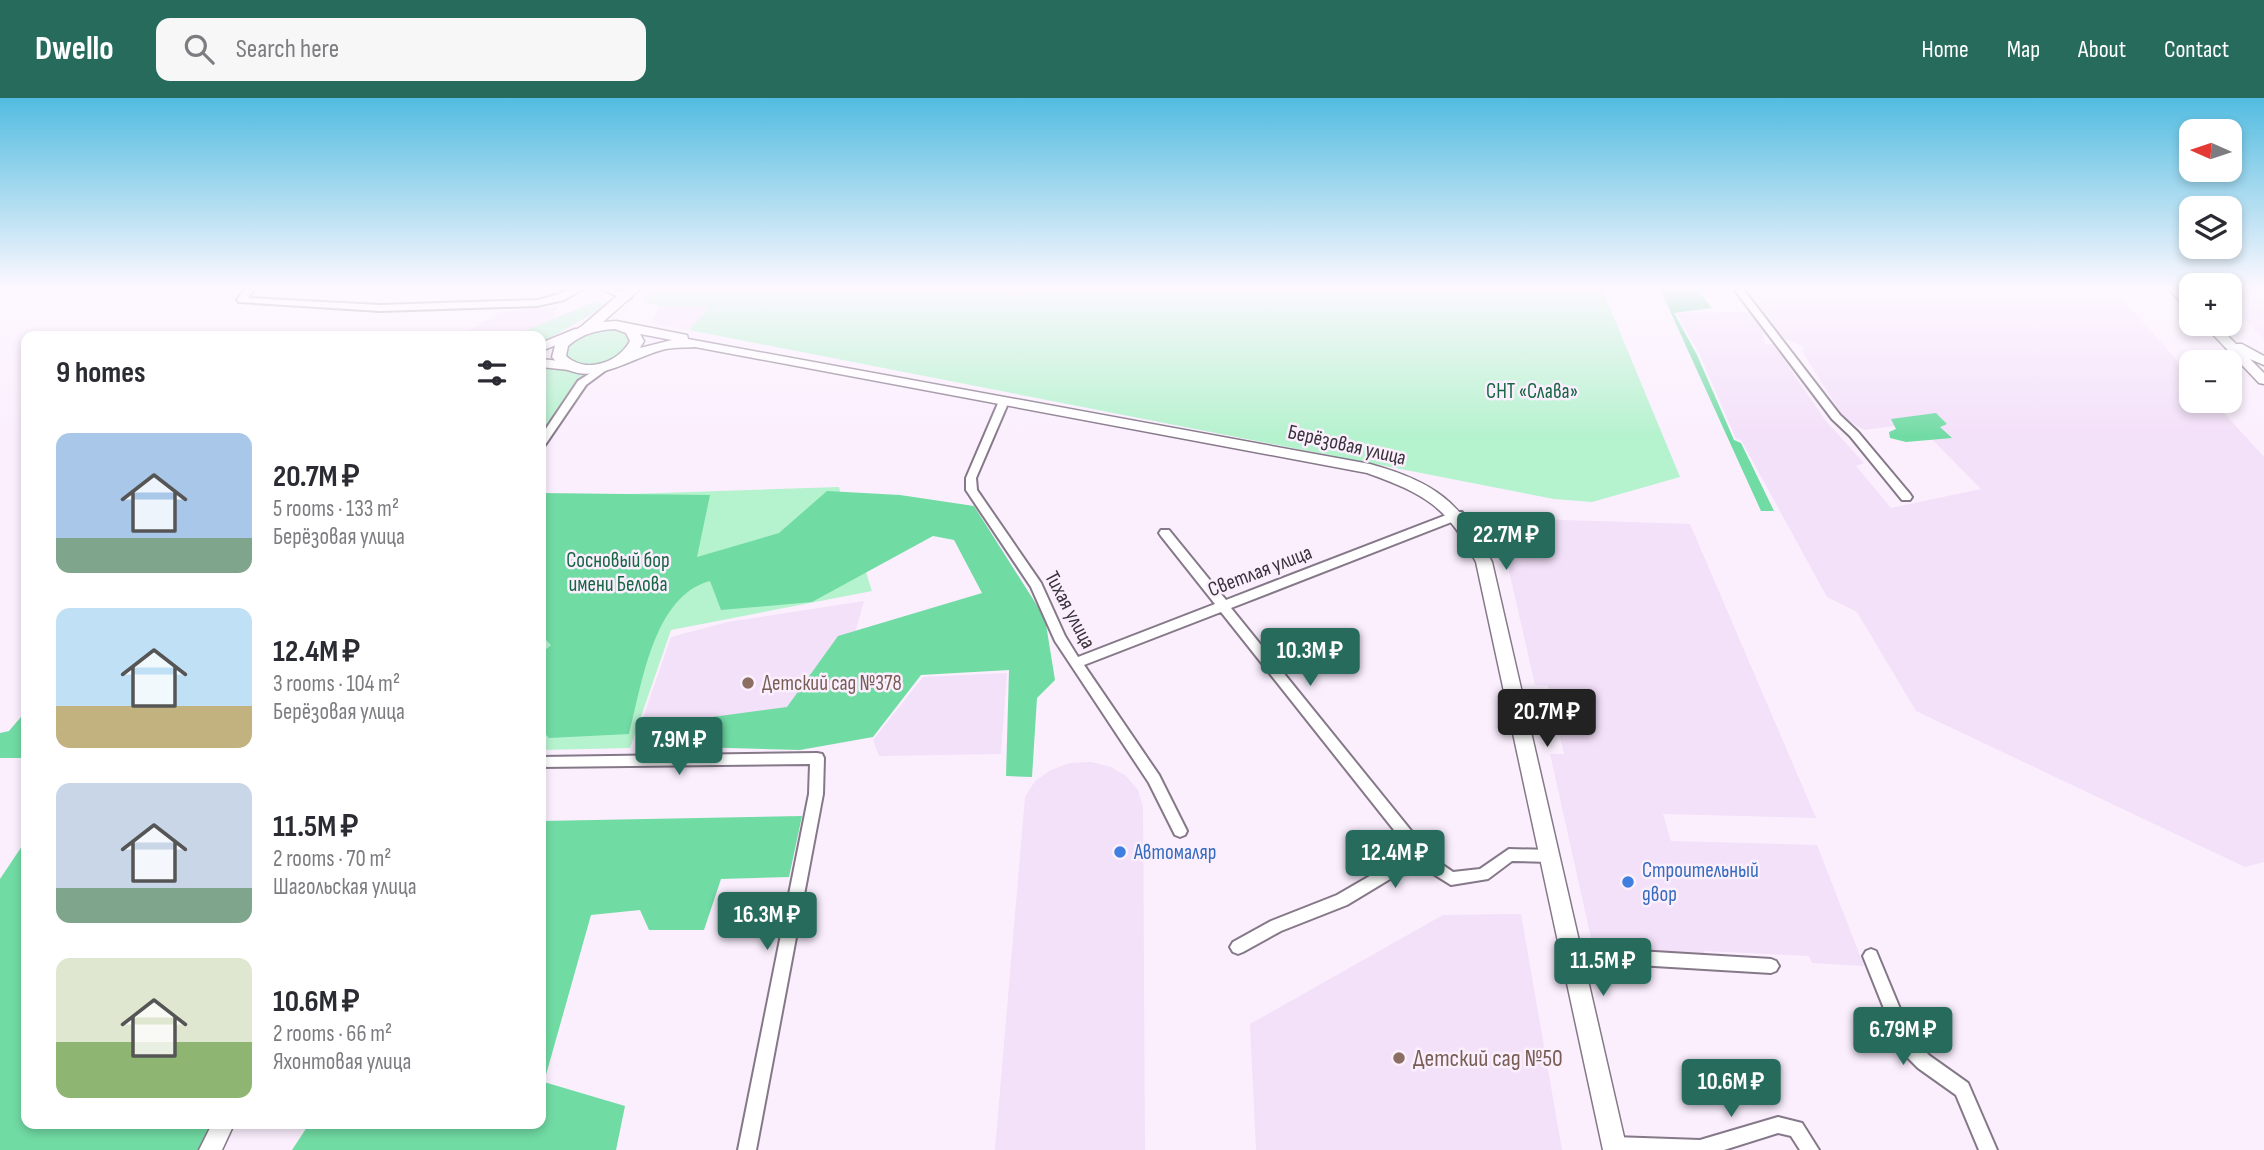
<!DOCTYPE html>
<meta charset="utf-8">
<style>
body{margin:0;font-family:"Sofia Sans Condensed",sans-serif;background:#f7f7f7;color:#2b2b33;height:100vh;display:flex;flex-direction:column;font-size:26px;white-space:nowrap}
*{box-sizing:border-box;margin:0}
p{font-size:23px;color:#7c7c81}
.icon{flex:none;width:38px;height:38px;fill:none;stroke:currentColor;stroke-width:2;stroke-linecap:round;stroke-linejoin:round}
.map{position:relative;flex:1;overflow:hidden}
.side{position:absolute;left:21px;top:233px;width:525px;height:798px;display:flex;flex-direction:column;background:#fff;border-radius:14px;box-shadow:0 4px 10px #0003}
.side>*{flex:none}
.needle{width:46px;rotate:273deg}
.fabs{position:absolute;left:2179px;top:21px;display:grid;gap:14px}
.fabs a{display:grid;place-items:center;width:63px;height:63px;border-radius:14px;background:#fff;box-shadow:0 4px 10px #0003;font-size:35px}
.price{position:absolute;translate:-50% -60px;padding:0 16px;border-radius:7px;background:#276b5d;color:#fff;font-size:23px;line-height:46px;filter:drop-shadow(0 2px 4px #0008)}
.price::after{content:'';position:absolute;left:50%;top:42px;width:21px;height:16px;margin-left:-10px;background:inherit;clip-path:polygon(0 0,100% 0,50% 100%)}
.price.on{background:#222;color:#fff}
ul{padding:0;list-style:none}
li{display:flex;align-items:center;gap:21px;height:175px;padding:0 35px}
li span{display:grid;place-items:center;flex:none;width:196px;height:140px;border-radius:14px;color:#555}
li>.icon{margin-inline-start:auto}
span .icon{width:84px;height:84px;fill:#fffc;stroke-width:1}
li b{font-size:30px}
h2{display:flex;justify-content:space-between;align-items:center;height:84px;padding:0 35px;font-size:30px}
header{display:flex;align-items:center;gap:42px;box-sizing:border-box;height:98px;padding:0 35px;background:#276b5d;color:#fff}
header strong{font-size:33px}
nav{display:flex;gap:38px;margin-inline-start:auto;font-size:24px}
.search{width:490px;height:63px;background:#f7f7f7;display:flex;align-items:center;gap:18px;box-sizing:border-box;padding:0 24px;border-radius:14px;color:#7c7c81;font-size:26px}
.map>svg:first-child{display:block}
</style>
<header>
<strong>Dwello</strong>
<div class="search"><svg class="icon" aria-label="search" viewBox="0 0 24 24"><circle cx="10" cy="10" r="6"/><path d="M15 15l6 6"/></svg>Search here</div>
<nav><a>Home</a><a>Map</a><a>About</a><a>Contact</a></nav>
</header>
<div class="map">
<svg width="2264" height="1052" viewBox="0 0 2264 1052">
<rect width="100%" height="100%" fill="#fbeffe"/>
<path fill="#f3e0f9" d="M1771,191H2113L2191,278V303H2213L2264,359V764L2245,769L1916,613L1857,514L1827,499L1741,342L1736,341L1699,255L1676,215L1750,214L1763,232L1765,246H1773L1826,323L1864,365L1856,368L1891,410L1981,391L1916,325L1864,332L1845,321L1803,255V248L1780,239L1745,194Z
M2230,191H2264V241L2230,206Z
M659,208H710L689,232L651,225Z
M557,209L547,239L459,238L503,213Z
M1497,420L1690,426L1816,720L1663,716L1671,743L1817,747L1864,868L1812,865L1809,858L1704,853L1706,861L1618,856L1593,849L1550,656H1564L1548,588L1535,587Z
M864,503L828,631L638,634L671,539L728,524Z
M1007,575L1001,656L879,658L873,642L923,579Z
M1091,664L1111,669L1126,678L1138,692L1143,709L1145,1052H995L1025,699L1035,683L1051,672L1070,665Z
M1521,816L1562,1052H1256L1250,926L1443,817Z"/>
<path fill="#b5f2ce" d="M653,191H1602L1680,379L1592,404L1554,401L689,232L709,209L659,208L646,205Z
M596,203L606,208L541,245V238H513Z
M614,231L628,236L630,248C611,263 589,276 567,259L569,246L591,233Z
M541,267L585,276L541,339Z
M839,389L872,493L671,532L630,650L541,652V399Z"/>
<path fill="#71dba4" d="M1660,191H1696L1712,210L1674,215L1697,257L1734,342L1741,345L1774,413H1761Z
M1936,315L1947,326L1940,329L1952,340L1906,344L1890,340L1889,334L1896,331L1891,321Z
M827,393L900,397L974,408L1045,520L1055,582L1037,600L1032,679L1006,678L1009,572L921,577L873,639L800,652L693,649L705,620L787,609L838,538L982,495L954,442L933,438L812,504L721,512L710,483C653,498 642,587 629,636L549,640L541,631V556L551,547L541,537V395L710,397L697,459L779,435Z
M26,613V660H0V635L9,633Z
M802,718L789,779L721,781L704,832H649L640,812L591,817L544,984L625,1008L616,1052H292L309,1026H541V723Z
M26,742V1026H212L199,1052H0V781Z"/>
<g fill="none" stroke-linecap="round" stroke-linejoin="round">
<defs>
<path id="minor" d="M245,191H254L248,200L380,207L537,202C553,199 567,191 582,191L564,202L537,208L380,213L239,204L237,202Z
M601,191H615L632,199L627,202Z
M1734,191H1743L1840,317L1858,334L1910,396L1912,399L1910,402H1902L1850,338L1832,321Z
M606,265L609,266V270L586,287L545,347L541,348V338L578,283Z
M1004,300L1009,303L976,380L977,392L1041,485L1065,538L1078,559L1215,506L1161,438L1159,435L1161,432H1169L1226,502L1454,414H1462L1464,417L1462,420L1231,510L1434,761L1453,774L1480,771L1509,751L1550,752L1555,754L1557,758L1555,762L1550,764L1512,763L1488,781L1451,787L1427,772L1395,778L1347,807L1281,833L1243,854L1238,856L1233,854L1230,849L1233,844L1271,823L1337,797L1387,768L1417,761L1221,514L1084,567L1159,677L1187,733L1185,737L1180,739L1175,737L1149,685L1055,543L1031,489L966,392V380L999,303Z
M817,655L822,656L824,660L823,696L756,1052H738L809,696L810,666L541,669V659Z
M1571,849L1771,861L1776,863L1779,868L1776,873L1771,875L1571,863L1566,861L1563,856L1566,851Z
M1871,851L1876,853L1913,942L1930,958L1968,985L1997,1052H1979L1956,997L1918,970L1901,953L1863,858L1866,853Z
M1778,1019L1802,1025L1819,1052H1800L1791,1038L1778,1035L1724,1052H1607L1605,1048L1608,1042L1614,1039L1700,1042Z"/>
<path id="tertiary" d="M2169,191H2182L2191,201V212L2187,211Z
M2203,226H2216L2236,246H2242L2264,258V267L2250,261L2264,275V286L2259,285Z
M575,231L579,232V238L541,253V245Z
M541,261L569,264L575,268L569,272L541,269Z
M212,1026H234L222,1052H199Z"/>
<path id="secondary" d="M625,191H640L603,224L616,223L687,237L688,241L1370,366C1435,384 1461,404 1492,464L1627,1052H1603L1476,464C1447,408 1425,396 1367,375L695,249C685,250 672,249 662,252C628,261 582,296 552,259L556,244L582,228ZM615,231L626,235L630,243C618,265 586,276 566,258L568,248C582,236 596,232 615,231ZM640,236L672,242L640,250L644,243Z"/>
</defs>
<use href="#minor" stroke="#857889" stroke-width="4"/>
<use href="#tertiary" stroke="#857889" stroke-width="3"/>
<use href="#secondary" stroke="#857889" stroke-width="3"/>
<use href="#minor" fill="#fff" fill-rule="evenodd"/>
<use href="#tertiary" fill="#fff" fill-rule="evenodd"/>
<use href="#secondary" fill="#fff" fill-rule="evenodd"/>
</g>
<linearGradient id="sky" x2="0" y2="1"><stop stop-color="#52bce0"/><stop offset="0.56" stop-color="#fdf8ff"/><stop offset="1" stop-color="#fdf8ff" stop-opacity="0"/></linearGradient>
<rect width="2264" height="339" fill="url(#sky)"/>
<g fill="#8d6e63" stroke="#fbeffe" stroke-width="2.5">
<circle cx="748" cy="585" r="7"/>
<circle cx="1399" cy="960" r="7"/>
</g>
<g fill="#3f7fe0" stroke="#fbeffe" stroke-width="2.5">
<circle cx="1120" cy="754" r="7"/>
<circle cx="1628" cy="784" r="7"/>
</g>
<g text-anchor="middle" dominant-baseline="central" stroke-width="5" stroke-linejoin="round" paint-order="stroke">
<g font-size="21" fill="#176643" stroke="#fbeffe">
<text x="1532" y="293">СНТ «Слава»</text>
<text x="618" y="462">Сосновый бор<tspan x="618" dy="24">имени Белова</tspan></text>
</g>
<g font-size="21" fill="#39333a" stroke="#fbeffe">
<text transform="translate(1347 347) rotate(13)">Берёзовая улица</text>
<text transform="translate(1260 473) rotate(-21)">Светлая улица</text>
<text transform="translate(1070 512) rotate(62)">Тихая улица</text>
</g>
<g font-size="21" fill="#785e54" stroke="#fbeffe" text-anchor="start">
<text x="762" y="585">Детский сад №378</text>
</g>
<g font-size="21" fill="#366cbe" stroke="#fbeffe" text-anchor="start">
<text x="1134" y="754">Автомаляр</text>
<text x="1642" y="772">Строительный<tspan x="1642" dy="24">двор</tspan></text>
</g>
<g font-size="24" fill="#785e54" stroke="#fbeffe" text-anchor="start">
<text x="1413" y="960">Детский сад №50</text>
</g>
</g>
</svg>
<div class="fabs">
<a><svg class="needle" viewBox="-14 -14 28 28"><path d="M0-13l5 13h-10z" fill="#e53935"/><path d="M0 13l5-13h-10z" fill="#7c7c81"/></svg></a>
<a><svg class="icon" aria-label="layers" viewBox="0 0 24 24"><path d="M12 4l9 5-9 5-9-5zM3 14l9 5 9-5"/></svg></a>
<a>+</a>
<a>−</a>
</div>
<b class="price" style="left:1506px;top:474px">22.7M ₽</b>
<b class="price" style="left:1310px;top:590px">10.3M ₽</b>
<b class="price on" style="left:1547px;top:651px">20.7M ₽</b>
<b class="price" style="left:679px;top:679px">7.9M ₽</b>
<b class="price" style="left:1395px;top:792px">12.4M ₽</b>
<b class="price" style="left:767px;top:854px">16.3M ₽</b>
<b class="price" style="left:1603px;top:900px">11.5M ₽</b>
<b class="price" style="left:1903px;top:969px">6.79M ₽</b>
<b class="price" style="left:1731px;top:1021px">10.6M ₽</b>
<section class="side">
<h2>9 homes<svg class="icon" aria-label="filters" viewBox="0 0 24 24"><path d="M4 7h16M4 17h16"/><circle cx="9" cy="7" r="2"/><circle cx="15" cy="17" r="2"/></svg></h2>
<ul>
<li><span style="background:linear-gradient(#a9c7e8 75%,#7fa58c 0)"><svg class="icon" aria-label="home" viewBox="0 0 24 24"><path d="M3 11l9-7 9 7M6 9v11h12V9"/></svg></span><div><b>20.7M ₽</b><p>5 rooms · 133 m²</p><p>Берёзовая улица</p></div></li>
<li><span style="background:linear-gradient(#bfe0f5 70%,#c2b280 0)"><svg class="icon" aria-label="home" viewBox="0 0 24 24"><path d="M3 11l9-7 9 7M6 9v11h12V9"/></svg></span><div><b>12.4M ₽</b><p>3 rooms · 104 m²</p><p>Берёзовая улица</p></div></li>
<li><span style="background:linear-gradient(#c9d6e8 75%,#7fa58c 0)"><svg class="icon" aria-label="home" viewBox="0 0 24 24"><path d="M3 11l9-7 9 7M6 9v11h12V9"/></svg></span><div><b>11.5M ₽</b><p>2 rooms · 70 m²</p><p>Шагольская улица</p></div></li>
<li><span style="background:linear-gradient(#dfe7d0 60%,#8fb573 0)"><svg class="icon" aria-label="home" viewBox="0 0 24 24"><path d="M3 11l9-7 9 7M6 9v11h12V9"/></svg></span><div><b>10.6M ₽</b><p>2 rooms · 66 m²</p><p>Яхонтовая улица</p></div></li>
</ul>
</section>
</div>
